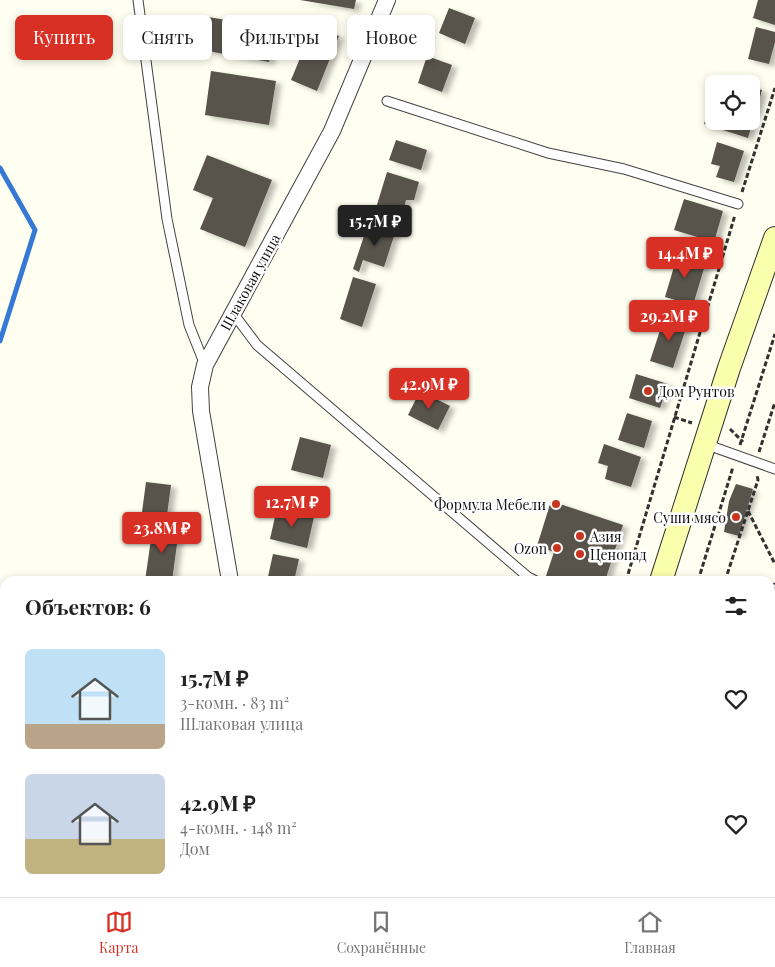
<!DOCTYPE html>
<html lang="ru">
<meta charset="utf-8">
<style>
body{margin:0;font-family:"Playfair Display",serif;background:#f6f6f6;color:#222;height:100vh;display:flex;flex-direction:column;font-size:19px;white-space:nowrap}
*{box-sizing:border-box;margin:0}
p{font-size:16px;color:#767676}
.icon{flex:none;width:28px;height:28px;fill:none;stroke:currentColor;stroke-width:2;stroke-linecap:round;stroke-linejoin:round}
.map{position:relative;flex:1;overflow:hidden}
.sheet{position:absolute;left:0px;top:576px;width:775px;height:321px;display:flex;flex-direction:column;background:#fff;border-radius:15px 15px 0 0;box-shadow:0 2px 8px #0003}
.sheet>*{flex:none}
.banner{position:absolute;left:15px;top:15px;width:500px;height:45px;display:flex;gap:10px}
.buttons{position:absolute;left:705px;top:75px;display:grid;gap:10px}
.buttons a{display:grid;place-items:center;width:55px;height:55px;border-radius:8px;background:#fff;box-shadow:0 2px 8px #0003;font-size:25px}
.price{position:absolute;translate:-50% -42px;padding:0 11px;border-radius:5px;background:#d93025;color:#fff;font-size:16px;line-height:32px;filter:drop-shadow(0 1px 2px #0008)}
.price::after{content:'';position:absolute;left:50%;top:30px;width:15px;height:11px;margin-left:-8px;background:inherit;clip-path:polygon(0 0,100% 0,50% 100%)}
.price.selected{background:#222;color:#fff}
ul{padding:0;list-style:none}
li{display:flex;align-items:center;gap:15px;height:125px;padding:0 25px}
li span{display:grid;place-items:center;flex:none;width:140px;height:100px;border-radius:8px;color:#555}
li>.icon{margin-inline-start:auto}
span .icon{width:60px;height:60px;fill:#fffc;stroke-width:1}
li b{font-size:21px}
h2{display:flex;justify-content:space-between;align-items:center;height:60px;padding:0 25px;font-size:21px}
.pill{padding:0 18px;border-radius:8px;background:#fff;box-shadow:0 2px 8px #0003;font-size:18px;line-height:45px}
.pill.selected{background:#d93025;color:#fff}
.tab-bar{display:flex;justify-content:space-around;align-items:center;height:70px;border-top:1px solid #e0e0e0;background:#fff;font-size:14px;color:#767676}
.tab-bar a{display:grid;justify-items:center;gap:2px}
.tab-bar .selected{color:#d93025}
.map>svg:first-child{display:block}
</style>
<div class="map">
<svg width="775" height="897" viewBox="0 0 775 897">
<defs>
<filter id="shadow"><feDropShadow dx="5.5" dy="3" stdDeviation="2.5" flood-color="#0004"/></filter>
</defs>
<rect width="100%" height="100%" fill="#fffff1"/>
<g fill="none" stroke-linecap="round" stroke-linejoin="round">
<path stroke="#3679d4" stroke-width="5" d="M0,168L35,230L0,341"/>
</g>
<path fill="#58524b" filter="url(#shadow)" d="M300,0H356L354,9Z
M758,0H775V25L753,18Z
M449,8L475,18L465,44L439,33Z
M202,16L275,28L269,62L197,49Z
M288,16L339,36L317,91L291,80L303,51L277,41Z
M756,27L775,32V42L769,64L748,59Z
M427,56L452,65L442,92L418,83Z
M211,71L276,81L269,125L205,115Z
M751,87L762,90L755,115L751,114Z
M710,105L714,107V121H751V119L753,120L748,138L704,124Z
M396,140L427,150L421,170L389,160Z
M717,142L744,151L734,182L716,177L720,166L711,164Z
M207,155L272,180L245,247L200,229L213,198L193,190Z
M387,172L419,182L414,200H406L402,215L376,208Z
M684,199L723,211L714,242L674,230Z
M368,224L395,233L384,267L363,260L359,272L353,269Z
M678,253L706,262L693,305L665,297Z
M353,277L376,284L362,327L340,319Z
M665,315L688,322L673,368L650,361Z
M636,374L668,384L660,408L629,398Z
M420,391L450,406L438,430L408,415Z
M627,413L652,421L644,448L618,440Z
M300,437L331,445L323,478L291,470Z
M604,444L641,457L631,487L605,479L608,466L598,463Z
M146,482L171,485L167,515L142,512Z
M736,484L753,489L739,536L724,532L729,501Z
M551,501L623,525L605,581H562L546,576L554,552L537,546Z
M277,508L314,517L307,548L270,539Z
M153,525L179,529L172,581H145Z
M273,554L299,559L294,581H267Z
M770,757L775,759V892L770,891Z
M356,892H425L424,897H355Z
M465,892H512L510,897H463Z
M642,892H685L684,897H642Z
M737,892H769L768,897H745L736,894Z"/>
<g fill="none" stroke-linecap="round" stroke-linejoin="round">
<defs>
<path id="service" d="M138,0L167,219L189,325L205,365
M387,101L548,153L624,169L738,204
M233,313L257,345L528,577L536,581
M705,444L775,469
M770,723L775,725
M235,897L236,892"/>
<path id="minor" d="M230,581L201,411L200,387L205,365L332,131L387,0
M133,897L135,892"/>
<path id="tertiary" d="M561,897L563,892"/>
<path id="secondary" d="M661,581L729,368L775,238
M0,739L5,737"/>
</defs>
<use href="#service" stroke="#424242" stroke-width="11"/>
<use href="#minor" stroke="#424242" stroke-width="18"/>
<use href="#tertiary" stroke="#424242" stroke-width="22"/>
<use href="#secondary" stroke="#313131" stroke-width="24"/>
<path stroke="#313131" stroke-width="3" stroke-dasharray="5 2.5" stroke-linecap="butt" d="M742,192L775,88
M674,417L692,423
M730,429L743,442
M740,445L775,334
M759,452L775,402
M748,511L775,564
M626,581L735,215
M698,581L733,467
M725,581L758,480L757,475
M770,599L775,583
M770,602L775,606
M770,620L775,615
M770,642L775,640"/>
<use href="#service" stroke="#fff" stroke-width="9"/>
<use href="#minor" stroke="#fff" stroke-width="16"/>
<use href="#tertiary" stroke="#fff" stroke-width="20"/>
<use href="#secondary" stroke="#f9ffac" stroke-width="22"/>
</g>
<g fill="#c7351f" stroke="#fff" stroke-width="2">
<circle cx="648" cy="391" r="5"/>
<circle cx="556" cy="504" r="5"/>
<circle cx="736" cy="517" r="5"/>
<circle cx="580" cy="536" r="5"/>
<circle cx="557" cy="548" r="5"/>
<circle cx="580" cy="554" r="5"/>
</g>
<g text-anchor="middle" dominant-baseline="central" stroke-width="5" stroke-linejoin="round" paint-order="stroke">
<g font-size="14" fill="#0f0f0f" stroke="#fff">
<text transform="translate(250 282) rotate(-61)">Шлаковая улица</text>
</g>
<g font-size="14" fill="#0f0f0f" stroke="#fff" text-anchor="start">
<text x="658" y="391">Дом Рунтов</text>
<text x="546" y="504" text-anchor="end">Формула Мебели</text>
<text x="726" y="517" text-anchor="end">Суши мясо</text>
<text x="590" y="536">Азия</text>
<text x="547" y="548" text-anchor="end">Ozon</text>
<text x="590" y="554">Ценопад</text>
</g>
</g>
</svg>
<div class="buttons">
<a><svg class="icon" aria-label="locate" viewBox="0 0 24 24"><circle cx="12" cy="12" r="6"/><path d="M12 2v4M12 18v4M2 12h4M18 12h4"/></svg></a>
</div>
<b class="price selected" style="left:375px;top:247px">15.7M ₽</b>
<b class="price" style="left:685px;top:279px">14.4M ₽</b>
<b class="price" style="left:669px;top:342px">29.2M ₽</b>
<b class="price" style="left:429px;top:410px">42.9M ₽</b>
<b class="price" style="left:292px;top:528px">12.7M ₽</b>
<b class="price" style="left:162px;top:554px">23.8M ₽</b>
<div class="banner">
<a class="pill selected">Купить</a>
<a class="pill">Снять</a>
<a class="pill">Фильтры</a>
<a class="pill">Новое</a>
</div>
<section class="sheet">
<h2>Объектов: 6<svg class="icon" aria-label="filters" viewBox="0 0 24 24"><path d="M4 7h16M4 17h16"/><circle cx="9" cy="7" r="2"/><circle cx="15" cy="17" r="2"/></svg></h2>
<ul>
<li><span style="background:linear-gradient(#bfe0f5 75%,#b9a48a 0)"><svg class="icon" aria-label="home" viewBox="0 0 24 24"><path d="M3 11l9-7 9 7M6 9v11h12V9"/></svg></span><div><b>15.7M ₽</b><p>3-комн. · 83 m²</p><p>Шлаковая улица</p></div><svg class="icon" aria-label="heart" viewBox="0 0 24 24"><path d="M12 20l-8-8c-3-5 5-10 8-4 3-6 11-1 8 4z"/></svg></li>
<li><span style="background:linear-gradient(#c9d6e8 65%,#c2b280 0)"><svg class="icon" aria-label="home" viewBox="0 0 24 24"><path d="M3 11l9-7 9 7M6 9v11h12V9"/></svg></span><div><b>42.9M ₽</b><p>4-комн. · 148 m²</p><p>Дом</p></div><svg class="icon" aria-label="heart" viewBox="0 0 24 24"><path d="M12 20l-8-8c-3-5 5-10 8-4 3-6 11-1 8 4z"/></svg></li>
</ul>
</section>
</div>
<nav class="tab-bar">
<a class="selected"><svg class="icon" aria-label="map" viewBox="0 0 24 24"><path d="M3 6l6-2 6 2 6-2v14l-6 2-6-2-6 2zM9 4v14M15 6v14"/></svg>Карта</a>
<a><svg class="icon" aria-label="saved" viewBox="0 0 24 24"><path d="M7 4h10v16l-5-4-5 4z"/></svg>Сохранённые</a>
<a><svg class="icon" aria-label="home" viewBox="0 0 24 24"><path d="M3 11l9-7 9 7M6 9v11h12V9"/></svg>Главная</a>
</nav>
